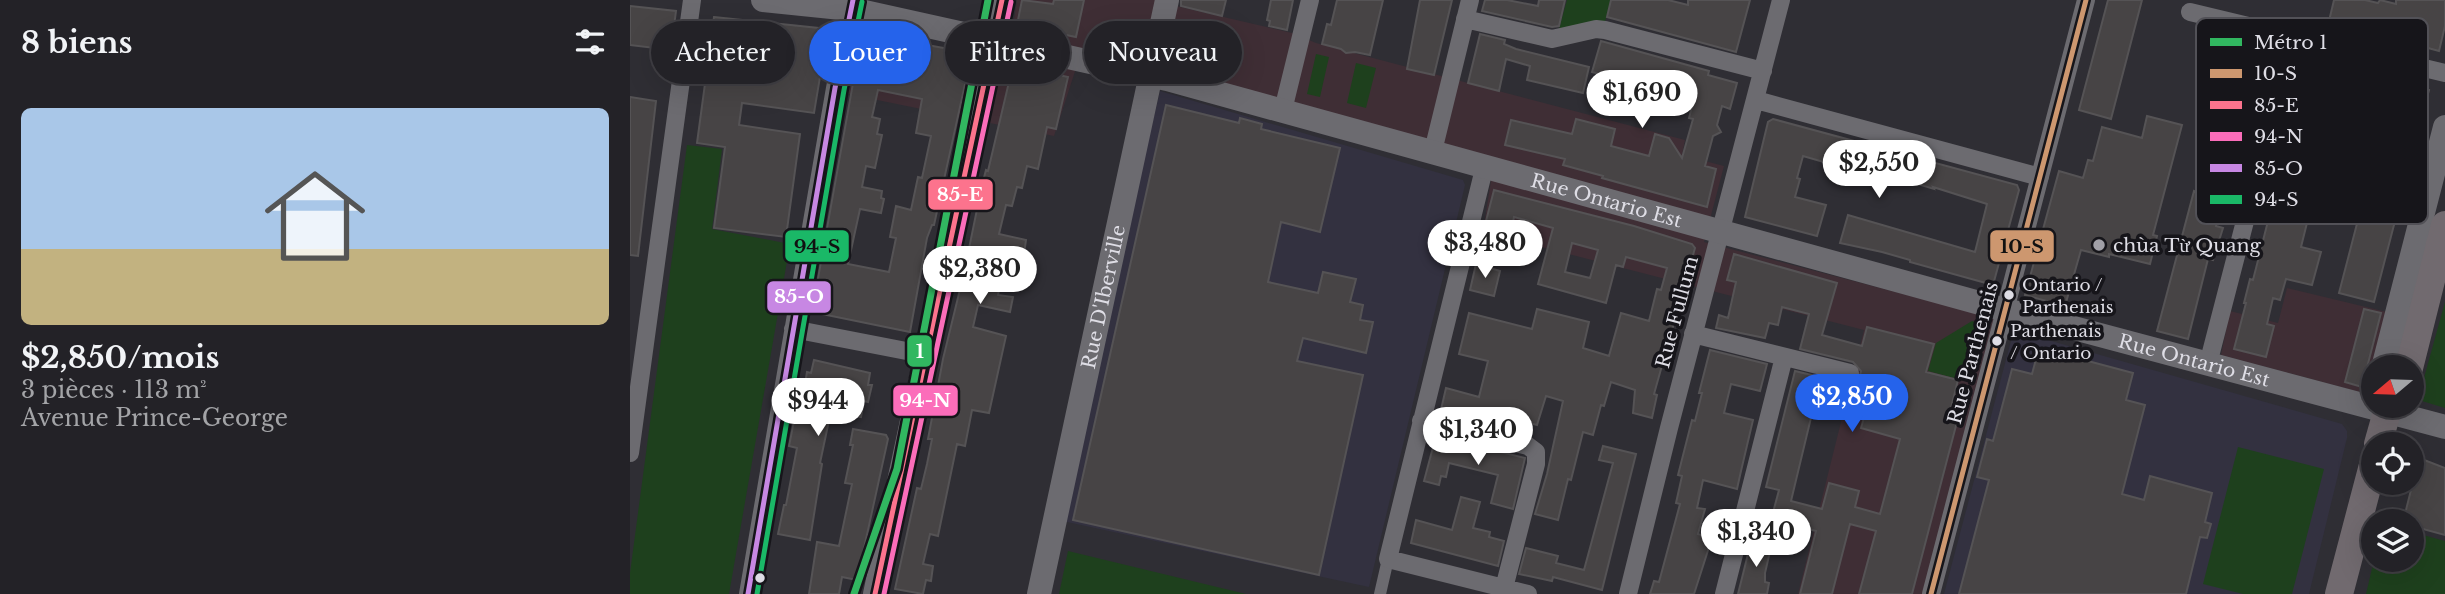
<!DOCTYPE html>
<html lang="fr">
<meta charset="utf-8">
<style>
body{margin:0;font-family:"Libre Baskerville",serif;background:#2b2a2f;color:#f1f3f6;height:100vh;display:flex;flex-direction:column;font-size:26px;white-space:nowrap}
*{box-sizing:border-box;margin:0}
p{font-size:23px;color:#a3a4a7}
.icon{flex:none;width:38px;height:38px;fill:none;stroke:currentColor;stroke-width:2;stroke-linecap:round;stroke-linejoin:round}
.map{position:relative;flex:1;overflow:hidden}
.side{display:flex;flex-direction:column;background:#232227;width:630px}
.side>*{flex:none}
.hud{position:absolute;left:21px;top:21px;width:665px;height:63px;display:flex;gap:14px}
.needle{width:46px;rotate:251deg}
.controls{position:absolute;left:1731px;top:355px;display:grid;gap:14px}
.controls a{display:grid;place-items:center;width:63px;height:63px;border-radius:50%;background:#232227;box-shadow:0 7px 28px #0002,0 0 0 2px #403f44;font-size:35px}
.price{position:absolute;translate:-50% -60px;padding:0 16px;border-radius:24px;background:#fff;color:#222;font-size:23px;line-height:46px;filter:drop-shadow(0 2px 4px #0008)}
.price::after{content:'';position:absolute;left:50%;top:42px;width:21px;height:16px;margin-left:-10px;background:inherit;clip-path:polygon(0 0,100% 0,50% 100%)}
.price.selected{background:#2563eb;color:#fff}
ul{padding:0;list-style:none}
li{display:grid;align-content:center;gap:14px;height:371px;padding:0 21px}
li+li{border-top:2px solid #403f44}
li span{display:grid;place-items:center;height:217px;border-radius:10px;color:#555}
li>.icon{margin-inline-start:auto}
span .icon{width:126px;height:126px;fill:#fffc;stroke-width:1}
li b{font-size:30px}
h2{display:flex;justify-content:space-between;align-items:center;height:84px;padding:0 21px;font-size:30px}
.tag{padding:0 24px;border-radius:32px;background:#232227;box-shadow:0 7px 28px #0002,0 0 0 2px #403f44;font-size:24px;line-height:63px}
.tag.selected{background:#2563eb;color:#fff}
main{display:flex;flex:1;min-height:0}
.map>svg:first-child{display:block}
</style>
<main>
<section class="side">
<h2>8 biens<svg class="icon" aria-label="filters" viewBox="0 0 24 24"><path d="M4 7h16M4 17h16"/><circle cx="9" cy="7" r="2"/><circle cx="15" cy="17" r="2"/></svg></h2>
<ul>
<li><span style="background:linear-gradient(#a9c7e8 65%,#c2b280 0)"><svg class="icon" aria-label="home" viewBox="0 0 24 24"><path d="M3 11l9-7 9 7M6 9v11h12V9"/></svg></span><div><b>$2,850/mois</b><p>3 pièces · 113 m²</p><p>Avenue Prince-George</p></div></li>
</ul>
</section>
<div class="map">
<svg width="1815" height="594" viewBox="0 0 1815 594">
<rect width="100%" height="100%" fill="#2f2e34"/>
<path fill="#3f2e35" d="M387,0H529V2L662,33L686,43L1055,140L1052,155L1094,166L1074,242L1365,318L1294,594H1168L1234,330L853,232L864,161L450,56L424,136L213,93L227,26L377,64Z
M1657,288L1761,313L1737,394L1591,355L1600,311L1648,323Z"/>
<path fill="#333140" d="M530,91L833,180L835,185L739,587L428,520Z
M1390,332L1712,424L1717,431V438L1679,594H1314L1382,337Z"/>
<path fill="#1e401d" d="M937,0H981L973,29L927,36Z
M686,54L699,57L690,97L677,94Z
M726,63L746,68L736,108L717,103Z
M57,145L92,149L82,229L160,244L99,594H0V573Z
M1815,302V408L1792,401L1789,396Z
M1342,321L1352,324L1355,329L1339,382L1298,371L1306,343Z
M1608,447L1694,469L1662,594H1613L1573,584Z
M1782,532L1815,541V594H1736L1744,560H1782Z
M438,551L616,594H429Z"/>
<path fill="#474445" stroke="#555355" stroke-width="2" fill-rule="evenodd" d="M392,0L423,4L424,0H454L446,37L387,25Z
M551,0H596L592,16L551,6Z
M641,0H663L657,30L639,26L640,21L637,20Z
M707,0H753L740,55L725,52L716,53L711,49L692,44L697,24L701,25Z
M790,0H822L804,75L777,69Z
M855,0H877L908,6L909,0H935L929,26L922,27L852,11Z
M981,0H1038L1058,5V0H1120L1106,52L977,17Z
M1478,0H1512L1481,119L1449,110Z
M1704,0H1735L1748,3L1750,0L1766,4V0H1815V26L1809,51L1699,21Z
M0,6L46,11L41,50L0,45Z
M84,17L198,29L184,113L112,103L109,125L170,134L156,237L84,228L95,147L67,143Z
M232,33L319,49L338,53L341,57L304,225H302L297,238L280,332L182,312ZM248,90L292,99L286,133L301,136L292,178L288,177L281,210L266,206L260,237L266,238L259,272L218,264L230,209L251,213L254,199L251,198L252,191L232,187L236,166L245,168L252,135L247,134L250,119L242,117Z
M850,34L875,40L874,44L886,49L959,67L953,93L897,80L900,66L876,59L869,91L838,83Z
M971,41L1079,71L1078,75L1107,83L1100,109L1092,106L1087,125L1091,132L1083,136L1075,166L1086,169L1077,207L972,178L973,176L933,165L935,159L875,145L881,120L942,134L946,119L985,129L981,146L1019,156L1025,134L1039,138L1052,158L1063,119L1059,118L1064,99L1027,88L1028,85L1000,77L998,82L962,72Z
M1613,44L1638,50L1627,94L1623,92L1622,98L1619,97L1596,194H1594L1586,226L1593,228L1583,260L1578,259L1558,339L1527,331L1564,191L1566,192L1568,187H1570L1578,156L1575,155L1584,122L1572,119L1580,86L1592,90L1595,79L1603,81Z
M1679,60L1734,73L1731,85L1727,84L1726,90H1710L1671,247L1691,252L1682,285L1656,279L1650,300L1643,298L1637,324L1644,326L1636,357L1604,349L1616,303H1614L1620,279L1623,280Z
M383,65L438,77L426,129L417,127L408,169L397,166L392,188L387,187L382,206L376,205L369,234L396,240L394,254L382,252L380,267L374,266L368,295L383,297L380,312L348,305L343,327L376,336L359,413L342,410L335,446L327,444L308,536L300,534L293,564L303,566L301,581L296,580L293,594L265,589L287,488L291,489L297,464L302,439H298L313,359L334,273L352,185L356,170L358,171Z
M1760,80L1799,90L1744,302L1709,293L1729,216L1726,215Z
M0,97L26,101L8,256L0,255Z
M536,105L609,123L610,118L632,124L631,129L710,148L690,232L651,222L638,282L688,293L693,272L726,279L720,302L733,305L730,320L743,322L736,353L673,338L667,361L733,375L689,575L443,520Z
M1517,116L1552,125L1523,235L1527,236L1520,264L1479,254V257L1451,250L1435,306L1395,295L1429,171L1453,178L1458,160L1463,161L1472,127L1512,138Z
M1143,119L1387,185L1389,190L1363,285L1280,262V260L1252,252L1210,243L1218,215L1345,252L1357,204L1303,187L1304,189L1274,180V178L1233,167L1234,162L1207,155L1204,165L1173,156L1167,178L1170,179L1165,197L1196,205L1187,236L1115,217L1138,122Z
M864,190L1004,226L1062,244L1065,248L1024,394L1027,395L1022,418L1003,413L1005,390L981,382L974,406L971,405L963,435L953,432L941,480L938,479L928,520L905,514L917,474L933,401L916,396L907,425L870,415L867,427L849,423L850,418L828,411L827,418L810,414L816,388L849,397L858,361L829,354L839,313L902,329L907,309L959,322L953,348L979,356L991,313L1019,321L1027,289L1031,290L1037,268L996,257L993,267L986,265L976,303L908,284L923,228L884,217L881,232L855,225ZM942,243L968,250L960,278L935,272Z
M1104,254L1207,283L1192,335L1232,346L1237,327L1304,344L1296,372L1328,380L1319,416L1328,418L1282,594H1229L1246,531L1220,524L1202,594H1170L1186,531L1141,520L1149,490L1136,487L1165,371L1218,384L1229,380L1231,371L1223,362L1170,349L1179,314L1152,307L1148,325L1139,323L1135,338L1086,328L1089,315L1098,318L1106,282L1097,280ZM1185,401L1235,414L1231,428L1270,439L1250,514L1225,507L1229,491L1199,483L1192,509L1161,501Z
M846,264L870,271L864,296L840,290Z
M1734,309L1751,313L1732,387L1715,382Z
M1409,348L1503,373L1496,400L1515,405L1492,494L1514,500L1520,476L1582,493L1575,522L1581,524L1577,538L1570,537L1556,594H1329L1359,480L1347,477L1357,439L1363,441L1382,369L1402,374Z
M1080,350L1137,364L1130,391L1101,384L1094,413L1123,420L1111,471L1107,489L1073,480L1067,508L1075,509L1068,534L1082,538L1064,594H1020L1024,581L1029,582L1050,504L1046,503L1052,476L1048,475L1062,420L1065,421L1072,393H1069Z
M184,360L240,373L238,385H242L238,402L234,401L231,417L201,411L190,463L192,464L180,540L148,534L154,505H156L167,448L159,446L165,416L171,418L177,390L174,389L177,372L181,373Z
M223,429L256,435L258,439L227,580L212,577L209,594H179L187,542L209,546L222,484L215,483L223,445H220Z
M806,436L895,458L883,509L861,503L868,475L819,463L816,477L811,476L809,485L794,481Z
M973,446L1006,454L972,590L923,577L922,581L889,574L896,548L928,556L926,563L954,570L983,463L969,460Z
M1789,458L1815,468V535L1782,526V522H1773Z
M831,497L850,502L843,528L860,532L859,537L874,541L868,566L781,543L786,520L822,530Z
M1122,538L1142,543L1135,573V582L1139,583L1137,594H1108Z"/>
<g fill="none" stroke-linecap="round" stroke-linejoin="round">
<path stroke="#6c6b70" stroke-width="12" d="M750,594L758,559"/>
<path stroke="#6c6b70" stroke-width="18" d="M1560,12L1815,73
M835,19L922,39L966,29L975,30L1133,71
M1126,100L1410,177
M653,110L680,0
M803,151L840,0
M855,165L758,559L898,594
M163,329L297,355
M1063,334L1220,373
M1578,364L1663,36
M791,421L898,446L906,452V464L874,588
M0,453L62,0
M118,594L205,88L223,0
M998,594L1039,428L1151,0
M1094,594L1154,357
M1301,594L1456,0"/>
<g stroke="#6c6b70" stroke-width="24">
<path id="s1" d="M133,0L221,9L537,79L1346,302L1815,427"/>
<path d="M1753,368L1815,127"/>
<path d="M245,594L372,0"/>
<path id="s2" d="M409,594L537,0"/>
</g>
<path stroke="#716a6f" stroke-width="28" d="M1779,368L1815,225
M1748,444L1757,412L1761,406
M1709,594L1743,465"/>
<defs>
<path id="bus-1" d="M1301,594L1456,0"/>
<path id="bus-2" d="M245,594L372,0"/>
<path id="bus-3" d="M254,594L381,2"/>
<path id="bus-4" d="M118,594L205,88L223,0"/>
<path id="bus-5" d="M127,594L214,90L232,2"/>
</defs>
<use href="#bus-1" stroke="#16151a" stroke-width="10"/>
<use href="#bus-2" stroke="#16151a" stroke-width="10"/>
<use href="#bus-3" stroke="#16151a" stroke-width="10"/>
<use href="#bus-4" stroke="#16151a" stroke-width="10"/>
<use href="#bus-5" stroke="#16151a" stroke-width="10"/>
<use href="#bus-1" stroke="#cd976f" stroke-width="5"/>
<use href="#bus-2" stroke="#fc738d" stroke-width="5"/>
<use href="#bus-3" stroke="#fb6dba" stroke-width="5"/>
<use href="#bus-4" stroke="#c787e3" stroke-width="5"/>
<use href="#bus-5" stroke="#1ab867" stroke-width="5"/>
<defs>
<path id="metro-1" d="M224,594L267,469L358,0"/>
</defs>
<use href="#metro-1" stroke="#16151a" stroke-width="12"/>
<use href="#metro-1" stroke="#31b760" stroke-width="7"/>
</g>
<circle fill="#a1a0a7" stroke="#16151a" stroke-width="2.5" cx="1469" cy="245" r="7"/>
<g fill="#dedde5" stroke="#16151a" stroke-width="2.5">
<circle cx="1379" cy="295" r="6"/>
<circle cx="1367" cy="341" r="6"/>
<circle cx="130" cy="578" r="6"/>
</g>
<g text-anchor="middle" dominant-baseline="central" stroke-width="7" stroke-linejoin="round" paint-order="stroke">
<g font-size="17" fill="#dedde5" stroke="#16151a" text-anchor="start">
<text x="1392" y="285">Ontario /<tspan x="1392" dy="22">Parthenais</tspan></text>
<text x="1380" y="331">Parthenais<tspan x="1380" dy="22">/ Ontario</tspan></text>
</g>
<g font-size="19" fill="#dedde5" stroke="#16151a">
<text stroke="none"><textPath href="#s1" startOffset="868">Rue Ontario Est</textPath></text>
<text stroke="none"><textPath href="#s2" startOffset="304">Rue D'Iberville</textPath></text>
<text transform="translate(1047 312) rotate(-75)">Rue Fullum</text>
<text transform="translate(1343 353) rotate(-75)">Rue Parthenais</text>
<text stroke="none"><textPath href="#s1" startOffset="1477">Rue Ontario Est</textPath></text>
</g>
<g font-size="19" fill="#dedde5" stroke="#16151a" text-anchor="start">
<text x="1483" y="245">chùa Từ Quang</text>
</g>
</g>
<rect x="1566" y="18" width="232" height="206" rx="10" fill="#16151a" stroke="#525157" stroke-width="2"/>
<rect x="1580" y="38" width="32" height="8" fill="#31b760"/>
<rect x="1580" y="69" width="32" height="9" fill="#cd976f"/>
<rect x="1580" y="101" width="32" height="8" fill="#fc738d"/>
<rect x="1580" y="132" width="32" height="9" fill="#fb6dba"/>
<rect x="1580" y="164" width="32" height="8" fill="#c787e3"/>
<rect x="1580" y="195" width="32" height="9" fill="#1ab867"/>
<g font-size="19" fill="#dedde5">
<text x="1624" y="49">Métro 1</text>
<text x="1624" y="80">10-S</text>
<text x="1624" y="112">85-E</text>
<text x="1624" y="143">94-N</text>
<text x="1624" y="175">85-O</text>
<text x="1624" y="206">94-S</text>
</g>
<g stroke="#16151a" stroke-width="2.5">
<rect x="297" y="178" width="67" height="33" rx="7" fill="#fc738d"/>
<rect x="154" y="229" width="66" height="34" rx="7" fill="#1ab867"/>
<rect x="1359" y="229" width="66" height="34" rx="7" fill="#cd976f"/>
<rect x="136" y="280" width="66" height="34" rx="7" fill="#c787e3"/>
<rect x="276" y="334" width="27" height="34" rx="7" fill="#31b760"/>
<rect x="262" y="384" width="67" height="33" rx="7" fill="#fb6dba"/>
</g>
<g font-size="19" text-anchor="middle" font-weight="bold" fill="#fff">
<text x="330" y="201">85-E</text>
<text x="169" y="303">85-O</text>
<text x="290" y="358">1</text>
<text x="295" y="407">94-N</text>
</g>
<g font-size="19" text-anchor="middle" font-weight="bold" fill="#111">
<text x="187" y="253">94-S</text>
<text x="1392" y="253">10-S</text>
</g>
</svg>
<div class="controls">
<a><svg class="needle" viewBox="-14 -14 28 28"><path d="M0-13l5 13h-10z" fill="#e53935"/><path d="M0 13l5-13h-10z" fill="#a3a4a7"/></svg></a>
<a><svg class="icon" aria-label="locate" viewBox="0 0 24 24"><circle cx="12" cy="12" r="6"/><path d="M12 2v4M12 18v4M2 12h4M18 12h4"/></svg></a>
<a><svg class="icon" aria-label="layers" viewBox="0 0 24 24"><path d="M12 4l9 5-9 5-9-5zM3 14l9 5 9-5"/></svg></a>
</div>
<b class="price" style="left:1012px;top:130px">$1,690</b>
<b class="price" style="left:1249px;top:200px">$2,550</b>
<b class="price" style="left:855px;top:280px">$3,480</b>
<b class="price" style="left:350px;top:306px">$2,380</b>
<b class="price selected" style="left:1222px;top:434px">$2,850</b>
<b class="price" style="left:188px;top:438px">$944</b>
<b class="price" style="left:848px;top:467px">$1,340</b>
<b class="price" style="left:1126px;top:569px">$1,340</b>
<div class="hud">
<a class="tag">Acheter</a>
<a class="tag selected">Louer</a>
<a class="tag">Filtres</a>
<a class="tag">Nouveau</a>
</div>
</div>
</main>
